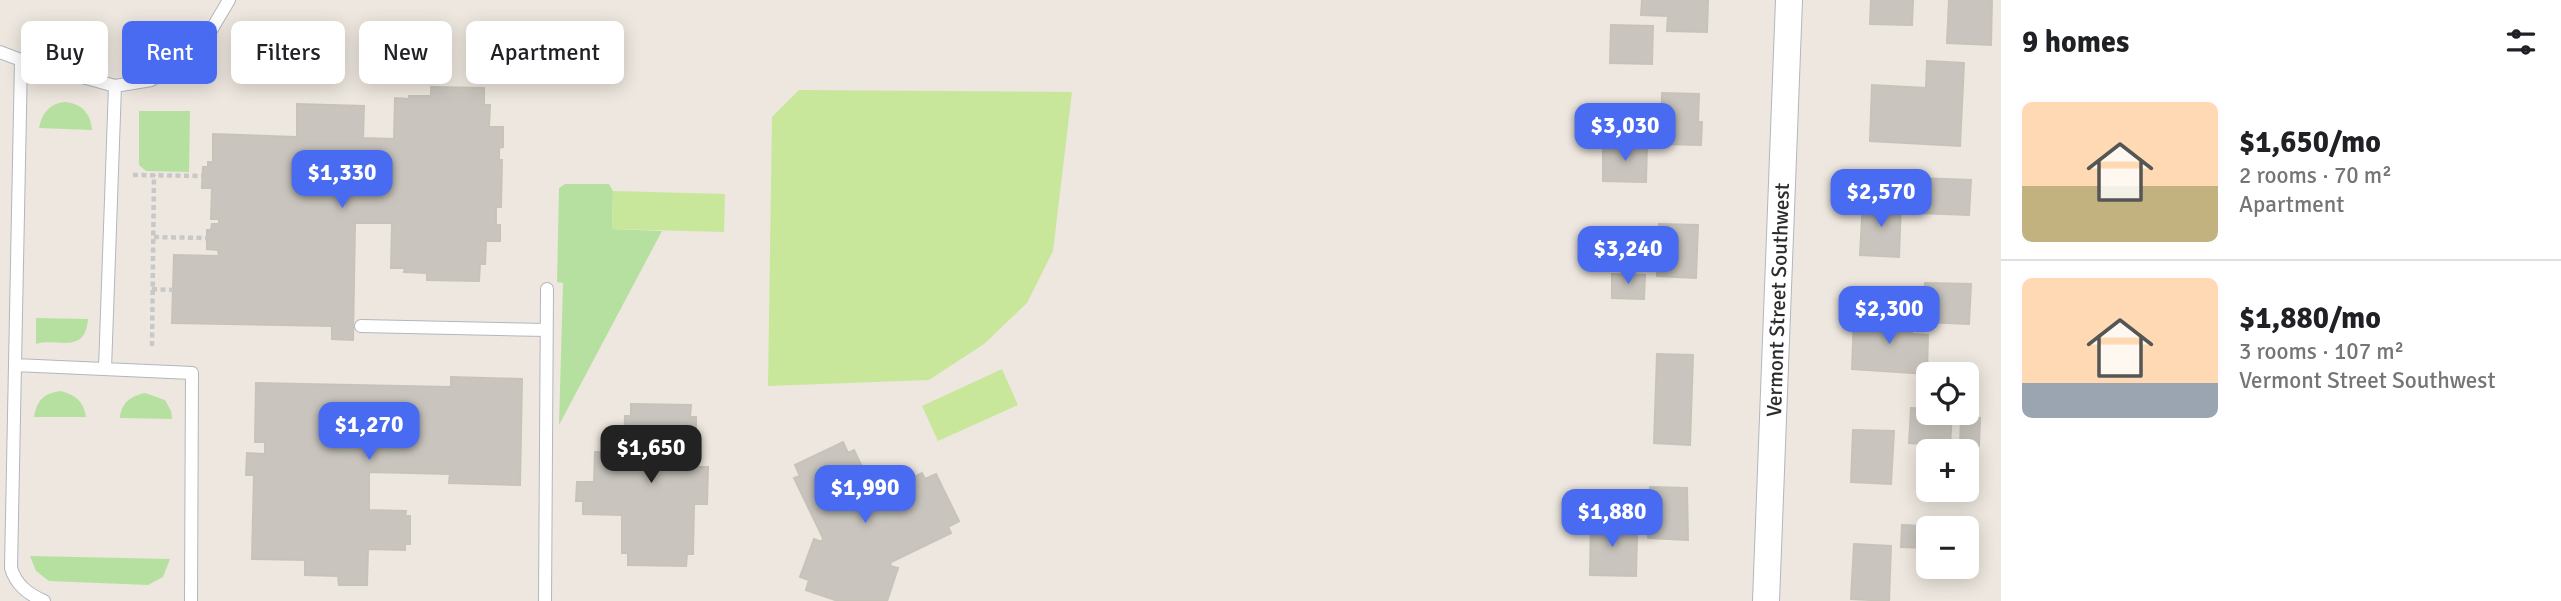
<!DOCTYPE html>
<meta charset="utf-8">
<style>
body{margin:0;font-family:Signika,sans-serif;background:#f6f6f6;color:#202124;height:100vh;display:flex;flex-direction:column;font-size:26px;white-space:nowrap}
*{box-sizing:border-box;margin:0}
p{font-size:23px;color:#757577}
.icon{flex:none;width:38px;height:38px;fill:none;stroke:currentColor;stroke-width:2;stroke-linecap:round;stroke-linejoin:round}
.map{position:relative;flex:1;overflow:hidden}
.side{display:flex;flex-direction:column;background:#fff;width:560px}
.side>*{flex:none}
.hud{position:absolute;left:21px;top:21px;width:665px;height:63px;display:flex;gap:14px}
.controls{position:absolute;left:1916px;top:362px;display:grid;gap:14px}
.controls a{display:grid;place-items:center;width:63px;height:63px;border-radius:10px;background:#fff;box-shadow:0 4px 18px #0003;font-size:35px}
.price{position:absolute;translate:-50% -60px;padding:0 16px;border-radius:14px;background:#486bf1;color:#fff;font-size:23px;line-height:46px;filter:drop-shadow(0 2px 4px #0008)}
.price::after{content:'';position:absolute;left:50%;top:42px;width:21px;height:16px;margin-left:-10px;background:inherit;clip-path:polygon(0 0,100% 0,50% 100%)}
.price.on{background:#222;color:#fff}
ul{padding:0;list-style:none}
li{display:flex;align-items:center;gap:21px;height:175px;padding:0 21px}
li+li{border-top:2px solid #e0e0e0}
li span{display:grid;place-items:center;flex:none;width:196px;height:140px;border-radius:10px;color:#555}
li>.icon{margin-inline-start:auto}
span .icon{width:84px;height:84px;fill:#fffc;stroke-width:1}
li b{font-size:30px}
h2{display:flex;justify-content:space-between;align-items:center;height:84px;padding:0 21px;font-size:30px}
.tag{padding:0 24px;border-radius:10px;background:#fff;box-shadow:0 4px 18px #0003;font-size:24px;line-height:63px}
.tag.on{background:#486bf1;color:#fff}
main{display:flex;flex:1;min-height:0}
.map>svg:first-child{display:block}
</style>
<main>
<div class="map">
<svg width="2001" height="601" viewBox="0 0 2001 601">
<rect width="100%" height="100%" fill="#ede7df"/>
<path fill="#b6e09f" d="M64,102C81,103 91,113 92,130L39,128C42,113 49,104 64,102Z
M139,111H190L189,172L146,171L139,165Z
M565,184H609L613,191L612,229L662,231L559,425L563,283L557,282L559,188Z
M36,318L88,319C85,356 56,337 36,344Z
M61,391C76,395 84,402 86,417H34C37,400 44,393 61,391Z
M145,393L165,400L171,411L172,419L120,418C121,403 131,396 145,393Z
M30,556L170,559L163,577L148,585L49,581L36,571Z"/>
<path fill="#c8e79b" d="M799,90L1072,92L1053,251L1027,303L984,344L929,380L768,386L772,117Z
M613,191L725,194L724,232L612,229Z
M1002,369L1018,405L938,441L922,406Z"/>
<path fill="#c9c5be" stroke="#c8c3b9" stroke-width="2" d="M1642,0H1708L1707,32L1667,31L1668,16L1641,15Z
M1871,0H1913L1912,25L1870,24Z
M1949,0H1992L1991,45L1947,43Z
M1611,25L1653,26L1652,64L1610,63Z
M1927,61L1964,63L1960,146L1870,141L1872,85L1926,88Z
M431,87L484,88V105H490L489,127H503V147L499,148V160H502L501,207H496V225H500V241H486L485,264H480L479,281L427,280V273L404,272L405,268H391L392,223H355L353,340L332,339V326L172,323L174,255L219,256L218,250L207,249V230H211L212,224H219V219H211L212,188H202L203,167H208V162H213V134L297,137V104L364,106L363,138L394,139L395,98L409,99V96H431Z
M1662,93L1699,94L1698,122H1702L1701,145L1661,144Z
M1603,144L1647,145L1646,182L1603,181Z
M1919,178L1971,180L1969,215L1918,213Z
M1863,200L1901,202L1899,257L1860,255Z
M1659,224L1698,225L1696,278L1657,276Z
M1612,274L1645,275L1644,299L1612,298Z
M1925,283L1971,284L1969,324L1923,322Z
M1894,315L1913,316L1912,334L1928,335L1927,374L1852,369L1854,317L1894,319Z
M1657,354L1693,355L1690,445L1654,443Z
M451,377L522,379L520,485L449,483L450,474L369,472V510L406,511L405,516H410V544H405V550L368,549L367,585H339L338,576L305,575V560L252,559L254,475H246L247,453L265,454V442H255L256,383L451,387Z
M631,404L691,405L690,417H696V467H708L707,504H694L693,554H687L686,566L628,565V553H622V515L583,514V501H576L577,482H594L595,452L624,453L625,416H631Z
M1911,408L1928,409V413H1952L1950,446L1909,443Z
M1961,417L1980,418L1979,446L1960,445Z
M1853,430L1894,431L1891,484L1851,482Z
M843,442L848,453L854,450L876,496L922,473L925,479L936,474L959,521L948,527L951,533L891,562L890,566L898,568L887,601H838L806,590L809,580L800,577L814,539L822,542L823,538L794,478L800,476L795,465Z
M1650,487L1687,488L1688,540L1648,538Z
M1591,518L1626,520V536H1637L1636,576L1590,575Z
M1902,525L1946,527V528H1928V548L1901,547Z
M1854,544L1891,546L1889,601L1851,599Z"/>
<g fill="none" stroke-linecap="round" stroke-linejoin="round">
<defs>
<path id="lane" d="M0,52L21,60L115,86L151,80L200,49L229,0
M21,60L11,568C16,585 28,594 44,601
M361,326L546,330
M15,365L192,373L191,601
M105,369L115,86
M545,601L547,289"/>
<path id="street" d="M1766,601L1789,0"/>
</defs>
<use href="#lane" stroke="#b3b6bf" stroke-width="14"/>
<use href="#street" stroke="#b3b6bf" stroke-width="28"/>
<path stroke="#c8c8c8" stroke-width="4.5" stroke-dasharray="5 3.5" stroke-linecap="butt" d="M133,175L202,176
M154,237L207,238
M152,289L173,290
M152,346L154,175"/>
<use href="#lane" stroke="#fff" stroke-width="12"/>
<use href="#street" stroke="#fff" stroke-width="26"/>
</g>
<g text-anchor="middle" dominant-baseline="central" stroke-width="7" stroke-linejoin="round" paint-order="stroke">
<g font-size="21" fill="#2c2c2c" stroke="#fff">
<text transform="translate(1778 300) rotate(-88)">Vermont Street Southwest</text>
</g>
</g>
</svg>
<div class="controls">
<a><svg class="icon" aria-label="locate" viewBox="0 0 24 24"><circle cx="12" cy="12" r="6"/><path d="M12 2v4M12 18v4M2 12h4M18 12h4"/></svg></a>
<a>+</a>
<a>−</a>
</div>
<b class="price" style="left:1625px;top:163px">$3,030</b>
<b class="price" style="left:342px;top:210px">$1,330</b>
<b class="price" style="left:1881px;top:229px">$2,570</b>
<b class="price" style="left:1628px;top:286px">$3,240</b>
<b class="price" style="left:1889px;top:346px">$2,300</b>
<b class="price" style="left:369px;top:462px">$1,270</b>
<b class="price on" style="left:651px;top:485px">$1,650</b>
<b class="price" style="left:865px;top:525px">$1,990</b>
<b class="price" style="left:1612px;top:549px">$1,880</b>
<div class="hud">
<a class="tag">Buy</a>
<a class="tag on">Rent</a>
<a class="tag">Filters</a>
<a class="tag">New</a>
<a class="tag">Apartment</a>
</div>
</div>
<section class="side">
<h2>9 homes<svg class="icon" aria-label="filters" viewBox="0 0 24 24"><path d="M4 7h16M4 17h16"/><circle cx="9" cy="7" r="2"/><circle cx="15" cy="17" r="2"/></svg></h2>
<ul>
<li><span style="background:linear-gradient(#ffd9b3 60%,#c2b280 0)"><svg class="icon" aria-label="home" viewBox="0 0 24 24"><path d="M3 11l9-7 9 7M6 9v11h12V9"/></svg></span><div><b>$1,650/mo</b><p>2 rooms · 70 m²</p><p>Apartment</p></div></li>
<li><span style="background:linear-gradient(#ffd9b3 75%,#9aa5b1 0)"><svg class="icon" aria-label="home" viewBox="0 0 24 24"><path d="M3 11l9-7 9 7M6 9v11h12V9"/></svg></span><div><b>$1,880/mo</b><p>3 rooms · 107 m²</p><p>Vermont Street Southwest</p></div></li>
</ul>
</section>
</main>
